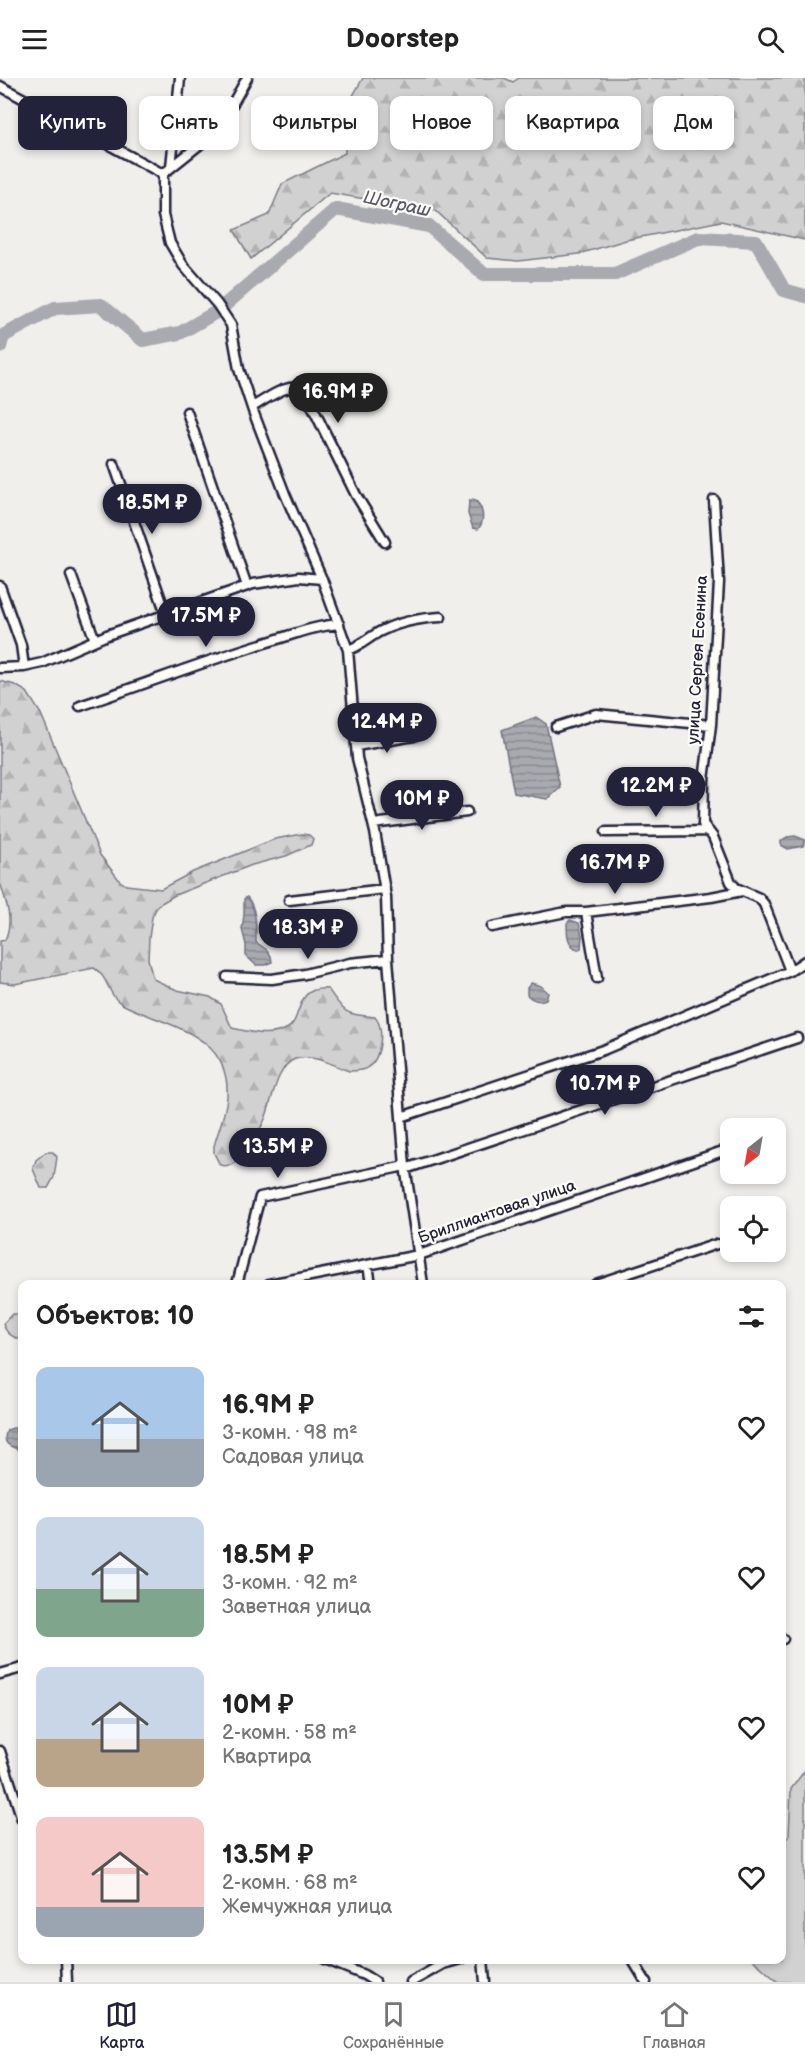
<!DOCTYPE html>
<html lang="ru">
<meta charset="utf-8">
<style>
body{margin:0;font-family:"Balsamiq Sans",sans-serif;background:#f2f2f2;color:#222;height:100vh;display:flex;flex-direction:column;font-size:22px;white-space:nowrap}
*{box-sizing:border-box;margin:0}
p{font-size:20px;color:#767676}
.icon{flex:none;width:33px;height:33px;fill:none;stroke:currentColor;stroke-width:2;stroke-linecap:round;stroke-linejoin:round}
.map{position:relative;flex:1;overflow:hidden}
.panel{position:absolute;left:18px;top:1202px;width:768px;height:684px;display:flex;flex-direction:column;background:#fff;border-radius:12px;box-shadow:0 3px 9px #0003}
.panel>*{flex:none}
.banner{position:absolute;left:18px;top:18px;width:770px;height:54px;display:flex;gap:12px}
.needle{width:39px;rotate:211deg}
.buttons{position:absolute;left:720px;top:1040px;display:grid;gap:12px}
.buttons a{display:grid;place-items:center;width:66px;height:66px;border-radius:12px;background:#fff;box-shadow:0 3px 9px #0003;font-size:30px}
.price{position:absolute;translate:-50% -51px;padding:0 14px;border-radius:21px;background:#22223b;color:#fff;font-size:20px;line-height:39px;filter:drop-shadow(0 2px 3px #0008)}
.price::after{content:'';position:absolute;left:50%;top:36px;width:18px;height:14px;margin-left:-9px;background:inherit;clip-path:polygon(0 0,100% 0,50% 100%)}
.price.current{background:#222;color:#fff}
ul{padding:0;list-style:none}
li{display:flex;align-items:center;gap:18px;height:150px;padding:0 18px}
li span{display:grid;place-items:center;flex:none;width:168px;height:120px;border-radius:12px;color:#555}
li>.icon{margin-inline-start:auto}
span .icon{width:72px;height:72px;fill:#fffc;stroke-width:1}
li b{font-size:26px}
h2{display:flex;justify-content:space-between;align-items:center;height:72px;padding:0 18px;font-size:26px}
.chip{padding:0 21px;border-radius:12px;background:#fff;box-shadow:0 3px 9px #0003;font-size:21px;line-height:54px}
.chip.current{background:#22223b;color:#fff}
header{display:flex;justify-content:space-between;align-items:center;height:78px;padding:0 18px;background:#fff;font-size:27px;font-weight:800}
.dock{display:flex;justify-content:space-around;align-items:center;height:84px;border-top:2px solid #e0e0e0;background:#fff;font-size:16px;color:#767676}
.dock a{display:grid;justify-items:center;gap:3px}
.dock .current{color:#22223b}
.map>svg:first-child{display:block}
</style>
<header><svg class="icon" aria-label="menu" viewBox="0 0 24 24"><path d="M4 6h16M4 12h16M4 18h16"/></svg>Doorstep<svg class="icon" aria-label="search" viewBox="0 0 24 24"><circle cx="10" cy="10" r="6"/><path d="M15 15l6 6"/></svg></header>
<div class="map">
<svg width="805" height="1904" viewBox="0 0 805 1904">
<defs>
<pattern id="forest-firs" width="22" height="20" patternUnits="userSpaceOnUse" patternTransform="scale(1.5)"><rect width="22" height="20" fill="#d2d1d1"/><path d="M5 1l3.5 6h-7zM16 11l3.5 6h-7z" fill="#b4b3b4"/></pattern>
<pattern id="water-rules" width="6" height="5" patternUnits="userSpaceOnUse" patternTransform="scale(1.5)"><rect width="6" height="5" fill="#a9a9b0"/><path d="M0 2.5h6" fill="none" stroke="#898990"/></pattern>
</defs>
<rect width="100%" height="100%" fill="#f0efec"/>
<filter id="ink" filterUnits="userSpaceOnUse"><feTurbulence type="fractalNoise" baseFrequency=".0167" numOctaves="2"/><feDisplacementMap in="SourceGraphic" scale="12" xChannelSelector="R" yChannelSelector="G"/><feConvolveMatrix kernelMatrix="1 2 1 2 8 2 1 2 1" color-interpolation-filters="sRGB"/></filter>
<g filter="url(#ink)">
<path fill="#d2d1d1" stroke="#7a7a86" stroke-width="1.5" d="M805,1692V1904H778L752,1881H782V1765L789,1758L791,1711Z"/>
<path fill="url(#forest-firs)" stroke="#7a7a86" stroke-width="1.5" d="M363,0H504L513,4L519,0H805V162L721,143L626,162L579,176L518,183L487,180L436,133L330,115L251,181L234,152L269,137L282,106L345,75V32Z
M0,603L15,607L27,614L41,636L100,777L120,803L126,807L161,811L193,794L275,761L302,756L309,757L313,761L311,767L286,778L252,787L175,817L158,827L152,839L149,860L148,881L153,901L177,912L210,919L221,926L232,950C250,954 271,960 288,950C303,941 294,907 328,911C346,937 344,935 375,939C385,950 381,981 368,989C364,993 355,993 349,993C333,987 312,975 295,981C276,988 272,1025 265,1041C260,1053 253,1063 246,1073C239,1083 232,1090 220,1087L214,1075V1068C218,1053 226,1035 227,1019C231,954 166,949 122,926C108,918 108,898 94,890L15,906L0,904V863L5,862C14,841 6,825 0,804Z
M46,1074H53L57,1079L54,1099L48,1110H41L33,1091L36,1082Z
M12,1236L22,1237V1261C13,1260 6,1255 3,1246Z"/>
<path fill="url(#water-rules)" stroke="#737381" stroke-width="1.5" d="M473,421C483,427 486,442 478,451L473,450L468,436L469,423Z
M536,639L546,646L560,709L547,721L514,715L502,652Z
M795,758L805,762L803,768L788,771L781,767V763L787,759Z
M247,819C257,831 256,849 256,864L267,872L271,878L272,884L266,887H256L246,878V867L242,851L244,837V821Z
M570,842L579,845L582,858L581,870L578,872C567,866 567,857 567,845Z
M531,905L541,908L548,915L546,921C538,924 534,923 527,917V910Z
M13,1350L22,1351V1372C10,1369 1,1366 7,1352Z"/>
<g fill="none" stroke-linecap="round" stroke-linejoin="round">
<path stroke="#a9a9b0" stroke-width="14" d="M0,269L3,258L55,230L101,227L143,262L180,255L218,233L336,131L429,148L484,196H615L698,160L756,163L784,212L805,218"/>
<defs>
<path id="street" d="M0,8L163,96V137L170,165L183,187L217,226L231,247L239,291L253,333L285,416L322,501L348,572L357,680L375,754L386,819L388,881L405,1088L423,1206
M171,89L180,0
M163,96L208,60L224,41L247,0
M252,329C269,320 284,306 303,310L356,417L385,464
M187,334L247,508
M114,386L166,536
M714,422L719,504L711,647L704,702L703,746L713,759L731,804L736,810L759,820L764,826L790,893
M71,497L95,562
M0,508L21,567L24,589
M348,572C361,568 369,559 381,553C399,544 422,540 441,539
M0,590L24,589L42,585L107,557L253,506L299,499L322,501
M80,628C143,607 204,583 268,564C292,557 314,548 339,546
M556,649L596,636L711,647
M356,668L414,658
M373,746L467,734
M606,754L707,753
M289,822L385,811
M586,834L597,900
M492,849L566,834H586L711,819L742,813
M227,899L272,901L305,896L350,885L388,881
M401,1039L603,972L790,893L805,883
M405,1091L797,960
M368,1187L371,1206
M237,1206L260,1119L405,1088
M269,1206L419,1177L729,1071
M596,1206L717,1166
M782,1560L783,1561
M0,1596L22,1590
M0,1673L22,1741
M66,1881L67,1904
M325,1881L364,1897L375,1904
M483,1881L485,1904
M632,1881L646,1904
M411,1904L443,1886L461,1881"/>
</defs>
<use href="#street" stroke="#22223b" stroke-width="13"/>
<use href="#street" stroke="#fdfcf7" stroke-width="8"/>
</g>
</g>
<g text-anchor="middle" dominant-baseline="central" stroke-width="4.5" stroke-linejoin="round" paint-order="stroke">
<g font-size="16" fill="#22223b" stroke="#fdfcf7">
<text transform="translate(698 582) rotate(-87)">улица Сергея Есенина</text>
<text transform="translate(497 1134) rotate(-19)">Бриллиантовая улица</text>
</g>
<g font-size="18" font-style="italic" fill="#58586a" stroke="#fdfcf7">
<text transform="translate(397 126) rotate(12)">Шограш</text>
</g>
</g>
</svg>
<div class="buttons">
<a><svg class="needle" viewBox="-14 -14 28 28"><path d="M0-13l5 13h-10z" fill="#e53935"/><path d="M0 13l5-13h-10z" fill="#767676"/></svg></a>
<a><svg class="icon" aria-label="locate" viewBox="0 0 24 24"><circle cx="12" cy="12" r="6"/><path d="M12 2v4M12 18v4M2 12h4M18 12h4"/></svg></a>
</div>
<b class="price current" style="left:338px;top:346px">16.9M ₽</b>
<b class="price" style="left:152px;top:457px">18.5M ₽</b>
<b class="price" style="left:206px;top:570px">17.5M ₽</b>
<b class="price" style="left:387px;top:676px">12.4M ₽</b>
<b class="price" style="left:656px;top:740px">12.2M ₽</b>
<b class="price" style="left:422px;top:753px">10M ₽</b>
<b class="price" style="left:615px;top:817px">16.7M ₽</b>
<b class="price" style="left:308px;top:882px">18.3M ₽</b>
<b class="price" style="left:605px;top:1038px">10.7M ₽</b>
<b class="price" style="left:278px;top:1101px">13.5M ₽</b>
<div class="banner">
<a class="chip current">Купить</a>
<a class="chip">Снять</a>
<a class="chip">Фильтры</a>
<a class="chip">Новое</a>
<a class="chip">Квартира</a>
<a class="chip">Дом</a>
</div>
<section class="panel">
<h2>Объектов: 10<svg class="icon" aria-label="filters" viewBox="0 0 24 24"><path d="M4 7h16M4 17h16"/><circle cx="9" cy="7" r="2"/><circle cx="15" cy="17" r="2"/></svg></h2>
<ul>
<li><span style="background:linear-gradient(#a9c7e8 60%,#9aa5b1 0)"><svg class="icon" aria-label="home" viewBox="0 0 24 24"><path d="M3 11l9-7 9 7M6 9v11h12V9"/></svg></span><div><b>16.9M ₽</b><p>3-комн. · 98 m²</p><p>Садовая улица</p></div><svg class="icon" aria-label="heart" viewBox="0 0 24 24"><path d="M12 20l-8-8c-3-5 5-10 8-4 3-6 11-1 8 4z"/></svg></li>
<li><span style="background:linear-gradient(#c9d6e8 60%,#7fa58c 0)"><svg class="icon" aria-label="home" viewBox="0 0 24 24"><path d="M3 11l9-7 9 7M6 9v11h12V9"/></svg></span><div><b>18.5M ₽</b><p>3-комн. · 92 m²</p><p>Заветная улица</p></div><svg class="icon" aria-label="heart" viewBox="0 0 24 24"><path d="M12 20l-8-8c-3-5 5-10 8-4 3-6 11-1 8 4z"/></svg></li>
<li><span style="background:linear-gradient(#c9d6e8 60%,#b9a48a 0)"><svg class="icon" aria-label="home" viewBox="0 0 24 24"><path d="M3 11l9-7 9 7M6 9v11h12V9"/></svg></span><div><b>10M ₽</b><p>2-комн. · 58 m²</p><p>Квартира</p></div><svg class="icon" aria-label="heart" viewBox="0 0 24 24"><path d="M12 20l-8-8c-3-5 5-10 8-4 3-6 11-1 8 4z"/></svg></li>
<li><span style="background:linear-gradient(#f6c9c9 75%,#9aa5b1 0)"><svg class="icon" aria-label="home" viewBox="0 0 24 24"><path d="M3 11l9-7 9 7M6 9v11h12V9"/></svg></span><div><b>13.5M ₽</b><p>2-комн. · 68 m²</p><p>Жемчужная улица</p></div><svg class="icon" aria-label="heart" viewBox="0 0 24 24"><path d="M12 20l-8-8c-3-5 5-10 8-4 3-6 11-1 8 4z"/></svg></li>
</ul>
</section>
</div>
<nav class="dock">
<a class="current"><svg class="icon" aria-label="map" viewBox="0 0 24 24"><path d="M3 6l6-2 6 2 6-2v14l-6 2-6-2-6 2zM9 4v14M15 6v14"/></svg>Карта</a>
<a><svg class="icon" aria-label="saved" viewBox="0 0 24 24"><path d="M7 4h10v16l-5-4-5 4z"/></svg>Сохранённые</a>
<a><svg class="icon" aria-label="home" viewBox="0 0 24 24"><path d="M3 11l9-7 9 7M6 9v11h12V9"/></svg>Главная</a>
</nav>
